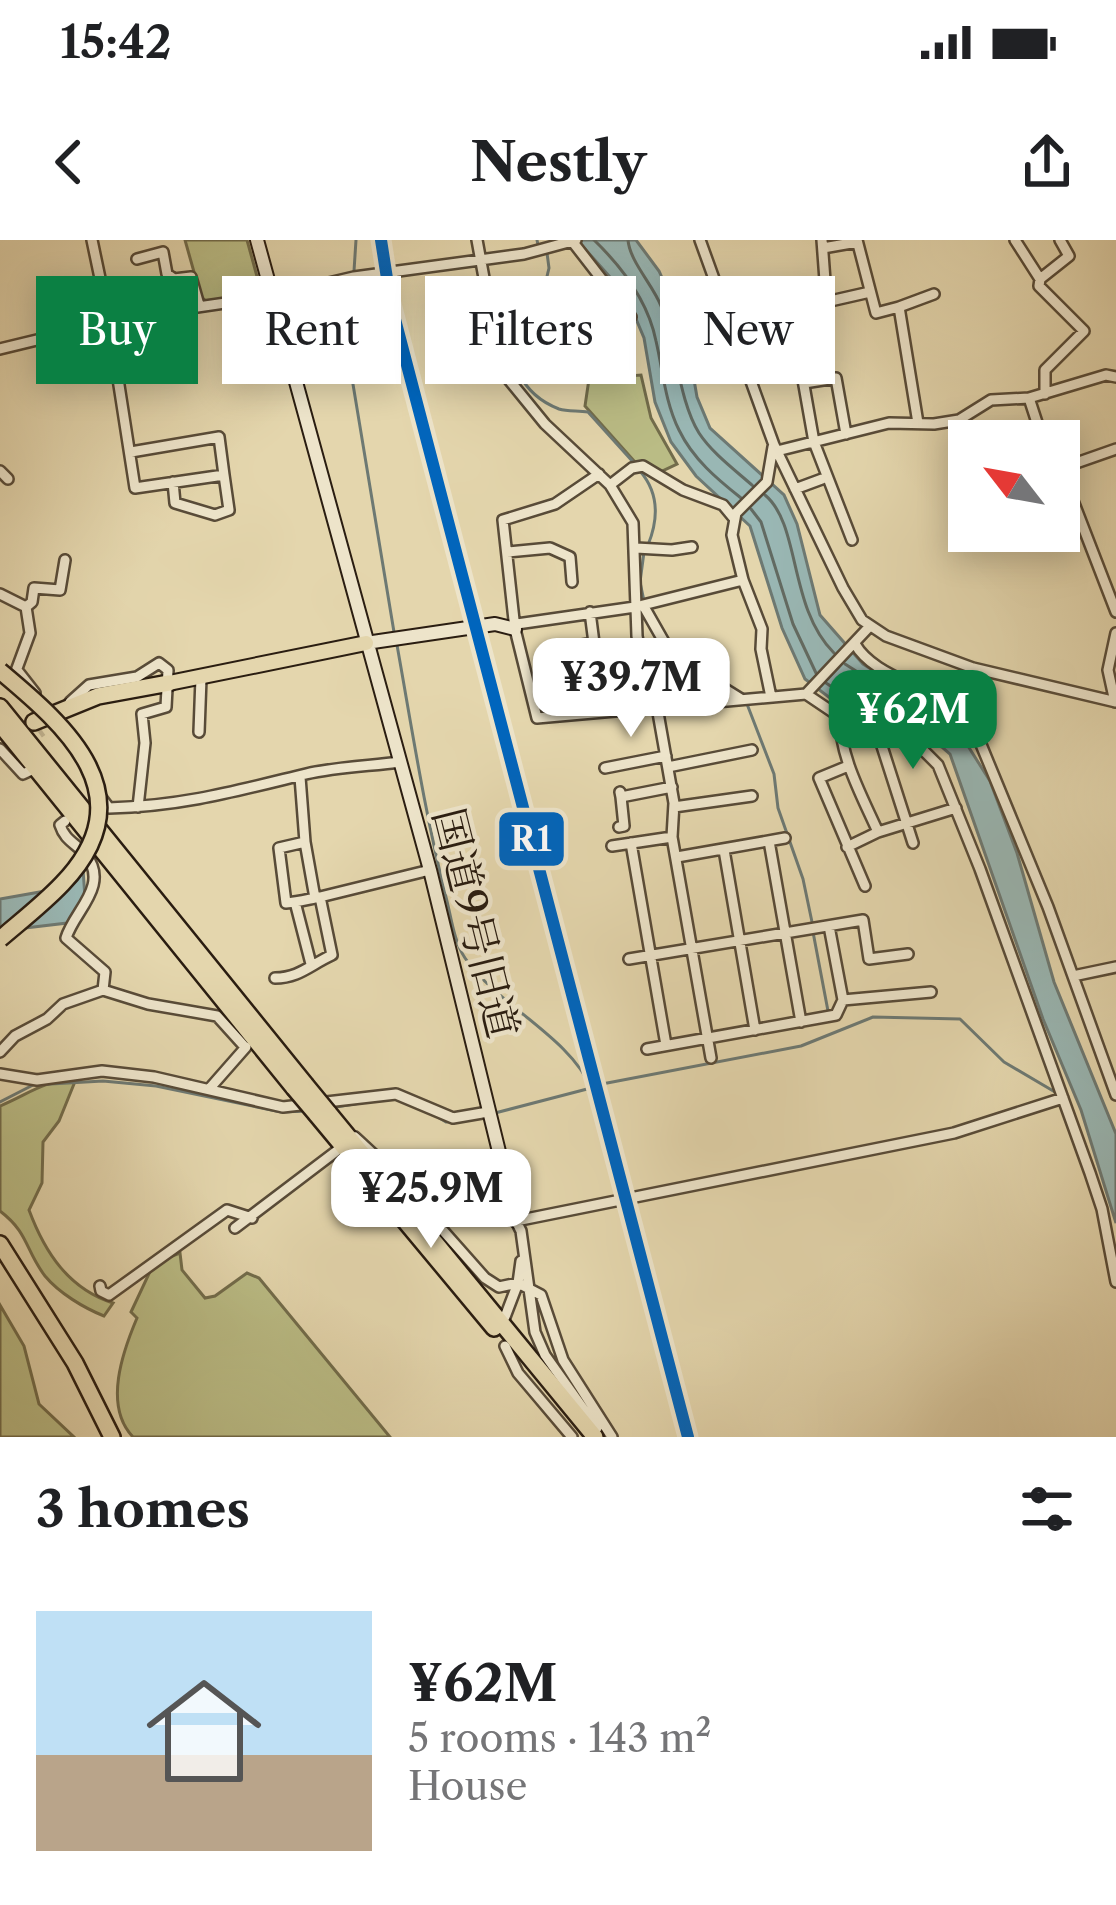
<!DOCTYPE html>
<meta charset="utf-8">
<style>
body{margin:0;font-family:"Libre Caslon Text","Noto Serif JP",serif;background:#f2f2f2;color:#202124;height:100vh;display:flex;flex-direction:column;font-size:45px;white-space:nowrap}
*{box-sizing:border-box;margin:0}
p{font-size:39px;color:#757577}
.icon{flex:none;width:66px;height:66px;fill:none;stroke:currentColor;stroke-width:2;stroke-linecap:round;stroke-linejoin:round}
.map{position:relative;height:1197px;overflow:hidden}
.details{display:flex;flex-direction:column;background:#fff;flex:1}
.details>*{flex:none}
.top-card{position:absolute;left:36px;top:36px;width:1044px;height:108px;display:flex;gap:24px}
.needle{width:78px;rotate:301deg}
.controls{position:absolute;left:948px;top:180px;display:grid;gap:24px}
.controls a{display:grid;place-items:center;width:132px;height:132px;border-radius:0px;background:#fff;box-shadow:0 6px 30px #0003;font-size:60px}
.price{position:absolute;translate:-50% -102px;padding:0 27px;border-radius:24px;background:#fff;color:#222;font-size:39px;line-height:78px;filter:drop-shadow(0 3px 6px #0008)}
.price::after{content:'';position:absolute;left:50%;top:72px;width:36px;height:27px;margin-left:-18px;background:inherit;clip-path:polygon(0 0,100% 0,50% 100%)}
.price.current{background:#0b8043;color:#fff}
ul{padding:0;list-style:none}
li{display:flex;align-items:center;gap:36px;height:300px;padding:0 36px}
li span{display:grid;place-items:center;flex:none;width:336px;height:240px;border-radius:0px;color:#555}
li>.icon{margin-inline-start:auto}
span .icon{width:144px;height:144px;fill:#fffc;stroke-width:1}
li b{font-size:51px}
h2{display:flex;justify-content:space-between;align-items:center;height:144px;padding:0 36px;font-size:51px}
.tag{padding:0 42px;border-radius:0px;background:#fff;box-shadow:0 6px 30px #0003;font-size:42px;line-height:108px}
.tag.current{background:#0b8043;color:#fff}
.status{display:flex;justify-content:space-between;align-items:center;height:84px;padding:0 60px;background:#fff;direction:ltr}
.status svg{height:33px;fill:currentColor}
header{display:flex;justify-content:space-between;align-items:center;height:156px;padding:0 36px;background:#fff;font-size:54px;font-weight:800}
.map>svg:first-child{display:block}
</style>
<div class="status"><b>15:42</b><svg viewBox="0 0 49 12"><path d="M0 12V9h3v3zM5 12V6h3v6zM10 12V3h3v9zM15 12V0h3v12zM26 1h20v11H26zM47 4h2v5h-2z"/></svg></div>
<header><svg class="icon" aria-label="back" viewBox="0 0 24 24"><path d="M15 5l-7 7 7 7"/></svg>Nestly<svg class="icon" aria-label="share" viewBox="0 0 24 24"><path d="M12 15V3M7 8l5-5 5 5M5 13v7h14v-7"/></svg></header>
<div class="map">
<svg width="1116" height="1197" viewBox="0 0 1116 1197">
<rect width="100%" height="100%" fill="#e4d6ad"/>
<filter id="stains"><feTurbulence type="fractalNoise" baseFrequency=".00167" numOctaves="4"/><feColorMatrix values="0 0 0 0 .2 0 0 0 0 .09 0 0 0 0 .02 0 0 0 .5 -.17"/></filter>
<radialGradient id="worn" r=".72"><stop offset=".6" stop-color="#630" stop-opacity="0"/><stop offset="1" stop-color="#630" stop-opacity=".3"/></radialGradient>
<path fill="#babc85" stroke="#726c4b" stroke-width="3" d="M185,0H247L261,51L207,62L201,57Z
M641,135L651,178L677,224L660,232L635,222L585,166L589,139Z
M76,839L59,881L43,902L42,943L29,970C45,1013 69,1049 113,1063L104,1076C84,1068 59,1053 45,1036C25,1010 29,993 0,971V866C29,854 42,841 76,839Z
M180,1013L182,1030L205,1058L215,1056L247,1033L259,1038L390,1197H133C103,1166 123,1111 137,1078L131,1072L154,1023Z
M0,1065L24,1106L39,1164L74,1197H0Z"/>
<path fill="#99b7b4" stroke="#6d7973" stroke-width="3" d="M577,0H636L659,31L672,60L688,105L697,157L710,188L784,255L797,284L820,375L863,424L951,479L990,541L1017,613L1054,742L1116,894V983L1081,870L1043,779L950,514L942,507L851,474L805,439L782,388L750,286L696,236L671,202L655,162L644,98L626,55Z
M83,629L85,658L67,683L0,691V659L62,648L76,631Z"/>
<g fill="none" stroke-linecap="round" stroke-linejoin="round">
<path stroke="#626a62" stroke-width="3" d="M594,0C623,28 648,61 656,101C663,131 665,162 679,190C693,219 717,239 741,258
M628,0C630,22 653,45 661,66C676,105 679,161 699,193C712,213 735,230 753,246
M765,255C801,285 788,367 834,413
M751,269L761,282L793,384L816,433
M826,443L856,463L917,484L923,481L922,473L845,424"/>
<path stroke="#6d7973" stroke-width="3" d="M537,0L538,5
M547,13L549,28L538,74L521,81C501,117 523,155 559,169C568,172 579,170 588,172L634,223
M354,31L356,0
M352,44L348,114L394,392
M484,65L495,130L501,137
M640,231C659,253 659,278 648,305
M644,312L640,342L644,361
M397,405C412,489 425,574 446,657C451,676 454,702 465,718C497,765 570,797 591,848L495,873
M747,464L774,534L778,568L803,639L812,682
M813,692L828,771
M602,844L801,806L873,777L960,779L1004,822L1055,852
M0,862L33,845L103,841L156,846L281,872L308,871
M336,867L373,861
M433,874L446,882L469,880"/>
<path stroke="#bfb18e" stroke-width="15" stroke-dasharray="15 8" stroke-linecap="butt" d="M0,518L41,489"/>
<defs>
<path id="street" d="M92,0L109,81L135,248L224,235L219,197L131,212
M477,0L501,130L545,184L610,245L633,283L637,396L650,468
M700,0L774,205L843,348L862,380L886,396L973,428L1116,462
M822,0L828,81L794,89L814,202L852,300
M857,0L876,73L899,67L918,183
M1015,0L1040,39L1069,16L1060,0
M572,1L631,77
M823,8L857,2
M137,19L163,12L167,34L174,39L191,37L199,65
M1040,39L1039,46L1084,91L1045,130V154
M826,62L870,52
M899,67L934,54
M55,69L103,61
M0,109L136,76L273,56L354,37L524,14L576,0
M804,143L836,138L846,194
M1029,158L1043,201
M777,211L889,183L934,184L959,180L991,160L1029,158L1106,135L1116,137
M1059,229L1116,209
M0,231L8,239
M599,234L555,264L503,280L515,389L537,478L806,454L869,387
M173,242L175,263L215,275L229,270L224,235
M610,245L632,228L643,226L683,250L723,265L733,277
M1059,246L1070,253L1116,372
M795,249L822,239
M636,308L672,310L692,307
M507,312L550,308L570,317L572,342
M0,354L26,367L30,393L16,431
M643,365L672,416L741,459
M26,367L32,362L34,348L60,350L65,320
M517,384L635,367L743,340
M855,404C871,432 912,442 938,459C955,471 967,486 980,502L1048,667L1116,855
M582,405L594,403L590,372
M599,417L601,423L641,420
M17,430L35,453
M806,454L849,483L922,509L938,525L980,629L1090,933L1102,969L1116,1042
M771,457L761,409L762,389L743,340L732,295L736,273L767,242L773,207
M70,462L89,445L137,437L159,423L168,430L166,467L142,474L145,503L138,567
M1115,462L1108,430L1116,393
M657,467L674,563L672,597L711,818
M840,477C840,517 861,554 878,592L956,568
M199,492L201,438
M870,492L880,500L913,603
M0,509L23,534L36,528
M848,526L819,538L865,646
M668,527L752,510
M605,528L666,516
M300,537L305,602
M620,552L621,557L672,547
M96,557L100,556L109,568C183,566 236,551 306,534C336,527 369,526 400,522
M674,567L752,556
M65,581L60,585C65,601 76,603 86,615C110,646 74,671 66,698L105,732L103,750
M619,587L624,586L621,557
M769,601L801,782
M631,603L666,805
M612,606L672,597
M847,607L878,592
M724,610L755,790
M677,617L785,598
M315,658L305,602L279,608L286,663C298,662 309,659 320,657
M295,662L311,724
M829,686L843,760
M629,719L863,680L869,719L908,714
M1073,736L1116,727
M275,738C299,738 310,725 332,715L320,657L430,630
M647,809L836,775L843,760L931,752
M0,812L15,796L47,779L63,764L103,750L148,764L217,776L245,807
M0,834L37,840L102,831L154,837L283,867L396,854L453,878L488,872
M210,848L246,807
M516,981L954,893L1063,858
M516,981L521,991L535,1092L545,1115L597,1188
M235,988L355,897L384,924L485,1038L499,1047L518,1043L541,1055L563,1120L612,1197
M100,1046L101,1051L109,1055L227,970L252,978
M505,1077L518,1043L521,1021
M505,1106L518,1133L572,1197"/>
<path id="secondary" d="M257,0L430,630L516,981
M366,403L495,384L515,389"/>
<path id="primary" d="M169,443L366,403"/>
<path id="highway" d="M0,467L305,844
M34,482L98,456L169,443
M0,484L294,848
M328,872L595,1197
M316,874L494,1088
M0,1004L75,1123L112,1197"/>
</defs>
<use href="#street" stroke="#584b38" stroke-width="14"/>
<use href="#secondary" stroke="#2a1d11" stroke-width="16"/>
<use href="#primary" stroke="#2a1d11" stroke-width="18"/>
<use href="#highway" stroke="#2a1d11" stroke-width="20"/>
<use href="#street" stroke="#ede4ca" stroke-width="9"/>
<use href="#secondary" stroke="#ede4ca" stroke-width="12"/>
<use href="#primary" stroke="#e4d6ad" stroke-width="14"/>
<use href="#highway" stroke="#e4d6ad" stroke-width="15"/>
<defs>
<path id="rail" d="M484,434L491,454"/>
</defs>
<use href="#rail" stroke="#2a1d11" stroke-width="8"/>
<use href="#rail" stroke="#ede4ca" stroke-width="3" stroke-dasharray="9" stroke-linecap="butt"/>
<defs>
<path id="highway-bridge" d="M0,431C67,487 147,556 62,644C43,664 21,681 0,699
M305,844L328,872
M294,848L316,874"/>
</defs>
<use href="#highway-bridge" stroke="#2a1d11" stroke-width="20" stroke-linecap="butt"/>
<use href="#highway-bridge" stroke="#e4d6ad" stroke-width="15"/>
<defs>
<path id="rail-1" d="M381,0L391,64L688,1197"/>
</defs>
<use href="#rail-1" stroke="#ede4ca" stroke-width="21"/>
<use href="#rail-1" stroke="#0065bd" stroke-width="12"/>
</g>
<g text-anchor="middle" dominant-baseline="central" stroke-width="9" stroke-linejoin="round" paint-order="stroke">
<g font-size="42" fill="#2a1d11" stroke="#ede4ca">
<text transform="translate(476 683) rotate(76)">国道9号旧道</text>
</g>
</g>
<rect stroke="#ede4ca" stroke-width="4.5" x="497" y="570" width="69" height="58" rx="12" fill="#0065bd"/>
<g font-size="33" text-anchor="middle" font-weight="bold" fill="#fff">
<text x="531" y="611">R1</text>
</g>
<rect width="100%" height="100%" filter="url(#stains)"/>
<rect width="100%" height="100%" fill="url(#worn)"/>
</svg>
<div class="controls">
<a><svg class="needle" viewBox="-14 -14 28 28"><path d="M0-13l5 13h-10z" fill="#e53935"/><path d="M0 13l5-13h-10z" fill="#757577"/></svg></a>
</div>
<b class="price" style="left:631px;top:500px">¥39.7M</b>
<b class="price current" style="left:913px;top:532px">¥62M</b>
<b class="price" style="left:431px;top:1011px">¥25.9M</b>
<div class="top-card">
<a class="tag current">Buy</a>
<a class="tag">Rent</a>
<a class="tag">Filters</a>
<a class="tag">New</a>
</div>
</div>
<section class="details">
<h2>3 homes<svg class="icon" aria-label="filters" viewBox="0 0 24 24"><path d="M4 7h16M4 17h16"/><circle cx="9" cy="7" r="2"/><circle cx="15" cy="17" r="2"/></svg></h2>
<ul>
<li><span style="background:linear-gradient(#bfe0f5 60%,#b9a48a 0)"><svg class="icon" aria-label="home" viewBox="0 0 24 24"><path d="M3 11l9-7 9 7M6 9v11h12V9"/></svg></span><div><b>¥62M</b><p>5 rooms · 143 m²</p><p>House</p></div></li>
</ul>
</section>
